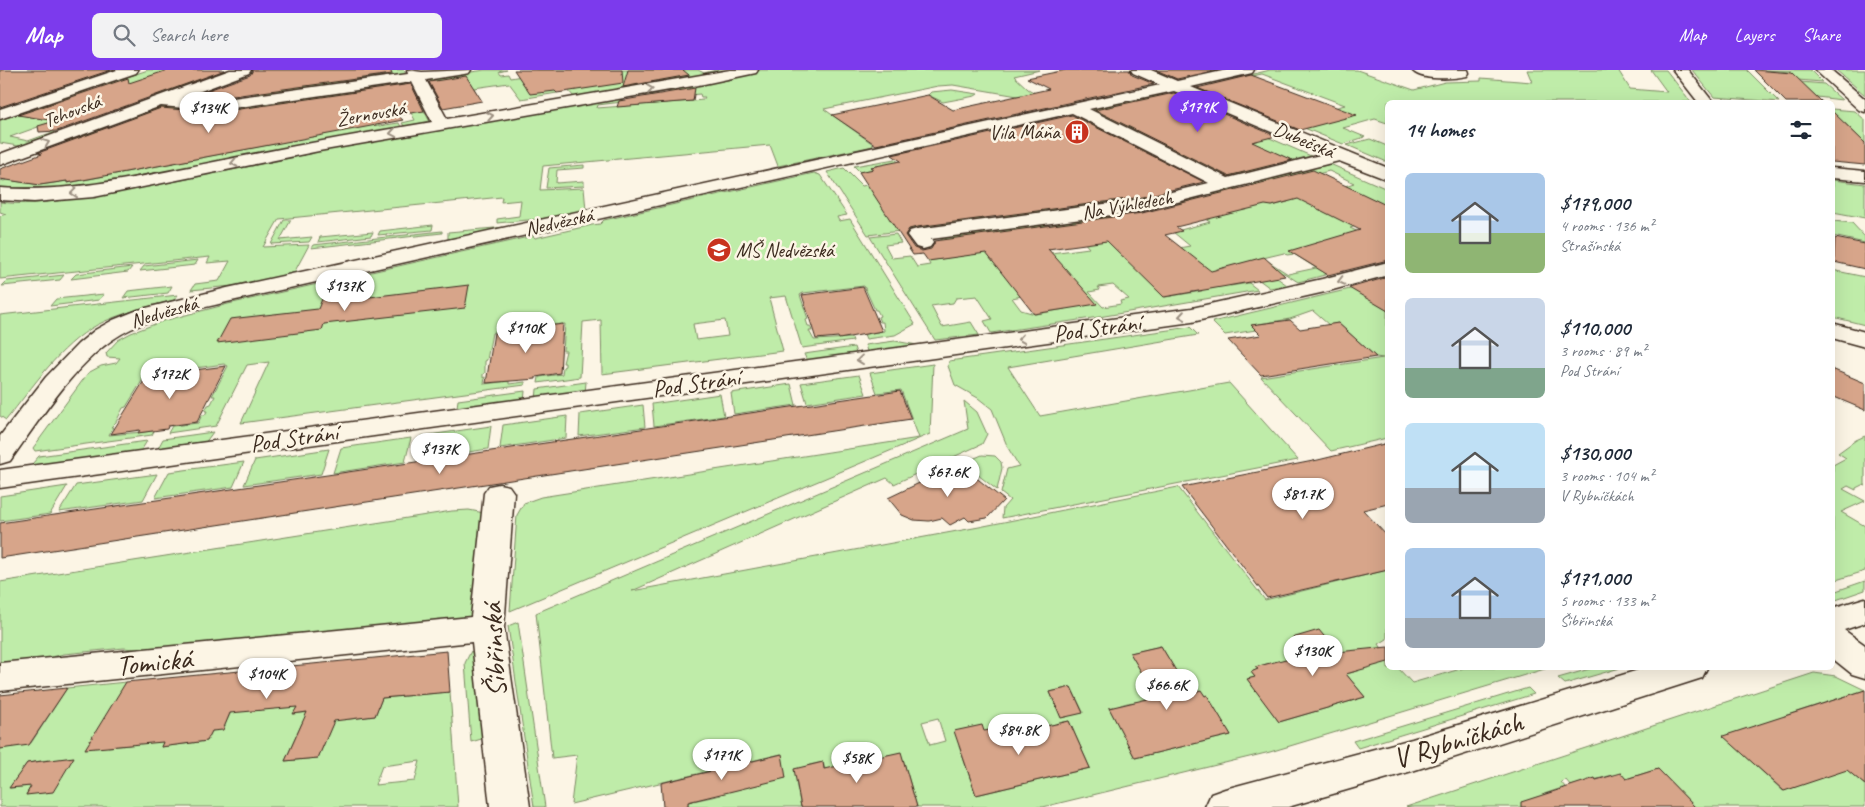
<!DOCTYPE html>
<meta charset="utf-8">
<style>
body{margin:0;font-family:Caveat,sans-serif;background:#f2f2f3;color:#1f2937;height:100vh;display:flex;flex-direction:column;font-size:19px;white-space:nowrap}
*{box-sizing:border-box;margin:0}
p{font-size:16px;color:#747a83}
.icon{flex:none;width:28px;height:28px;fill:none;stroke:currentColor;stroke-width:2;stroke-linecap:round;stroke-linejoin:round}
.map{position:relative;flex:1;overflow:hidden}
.sheet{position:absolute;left:1385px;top:30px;width:450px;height:570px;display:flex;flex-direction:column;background:#fff;border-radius:8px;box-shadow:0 5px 20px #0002}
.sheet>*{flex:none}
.price{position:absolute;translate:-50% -42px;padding:0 11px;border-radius:18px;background:#fff;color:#222;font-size:16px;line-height:32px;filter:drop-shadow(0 1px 2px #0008)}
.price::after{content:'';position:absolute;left:50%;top:30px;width:15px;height:11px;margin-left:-8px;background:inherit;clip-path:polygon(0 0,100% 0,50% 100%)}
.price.on{background:#7c3aed;color:#fff}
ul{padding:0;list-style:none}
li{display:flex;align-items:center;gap:15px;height:125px;padding:0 20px}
li span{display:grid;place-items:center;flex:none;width:140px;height:100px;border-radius:8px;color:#555}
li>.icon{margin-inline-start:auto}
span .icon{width:60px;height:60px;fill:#fffc;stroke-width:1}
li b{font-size:21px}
h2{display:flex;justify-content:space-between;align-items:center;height:60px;padding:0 20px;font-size:21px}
header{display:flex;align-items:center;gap:30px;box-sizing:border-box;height:70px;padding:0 25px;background:#7c3aed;color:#fff}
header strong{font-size:24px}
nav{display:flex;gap:28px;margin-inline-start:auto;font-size:18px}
.search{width:350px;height:45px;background:#f2f2f3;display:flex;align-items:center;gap:12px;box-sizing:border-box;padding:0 18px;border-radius:8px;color:#747a83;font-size:19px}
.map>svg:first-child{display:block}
</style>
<header>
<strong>Map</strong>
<div class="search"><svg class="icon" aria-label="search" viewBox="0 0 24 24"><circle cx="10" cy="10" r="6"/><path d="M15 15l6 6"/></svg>Search here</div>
<nav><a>Map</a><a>Layers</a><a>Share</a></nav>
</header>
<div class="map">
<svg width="1865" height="737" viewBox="0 0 1865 737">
<rect width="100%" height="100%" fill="#fcf5e5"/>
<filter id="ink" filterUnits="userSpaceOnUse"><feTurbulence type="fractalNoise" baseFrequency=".02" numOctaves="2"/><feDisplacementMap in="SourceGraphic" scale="10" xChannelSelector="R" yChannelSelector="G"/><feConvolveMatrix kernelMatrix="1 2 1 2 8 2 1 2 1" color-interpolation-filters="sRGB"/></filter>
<g filter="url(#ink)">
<path fill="#bfeca9" stroke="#7d8b64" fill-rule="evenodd" d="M148,0H168L165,1L207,10L164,26L155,24L49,53L10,67L28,71L53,62L62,63L24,77L0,73V50L86,21L101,23L103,17L100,16Z
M319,0L340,10L341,12L388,5L386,0H404L407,6L252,28L263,13Z
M485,0H507L499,2L501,5L508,4L510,8L534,4L536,0H698L704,3L716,0H736L575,28L565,17L544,21L554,20L557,23L521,29L509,13L474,18L477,24L443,29L445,38L429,8Z
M759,0H1040L1014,6L1028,19L1048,30L1047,31L953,15L938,16L824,39L873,74V76L778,96L770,75L543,96L540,120L584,118L586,140L548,148L497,153V149L519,146L521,130L501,132L502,127L279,149L263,177L309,175L295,201L291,204L242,215L191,220L195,214L219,211L230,191L207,193L210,187L0,209V146L6,144L0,142V132C33,137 66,129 98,124C170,114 240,98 311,84L323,79L732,9L728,7ZM667,21L689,25L700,24L701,27H705L703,30L693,31L597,38L598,35L622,32V28L655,24Z
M1270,0H1357L1414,20L1445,12L1481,11V8L1532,12L1527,0H1618L1630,19L1667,22L1651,0H1666L1691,32H1388L1387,53L1375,49L1343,58L1365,67L1343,74L1268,43L1312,44L1345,35L1262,4L1206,16Z
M1692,0H1747L1779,32L1714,27Z
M1765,0H1810L1822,12L1798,10L1790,2Z
M1836,0H1865V25Z
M409,11L430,52L404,56L402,53L415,50L410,41L383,45L378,52L379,56L399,53L401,57L110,113L60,120L0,117V110L4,111L54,91L112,80L61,71L99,57L108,59L131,50L122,49L157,36L207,39ZM278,73L68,113L67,111L40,115L14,111Z
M1800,12L1824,14L1842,30L1817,27Z
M952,20L978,24L975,26L943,32L928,25L931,22Z
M1158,25H1171L1311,86L1271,95L1270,97C1257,100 1242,107 1228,106C1207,103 1178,84 1159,75L1169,72L1135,40L1122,34L1107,38L1152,64L1142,67L1093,42V40L1097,38Z
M1832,39L1855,41L1865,50V73L1845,53L1833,52Z
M1077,46L1108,62L1067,73L1111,63L1149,82L1108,100L1159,87L1174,94L1146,102L1143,110L1168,123L1128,132L1074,139L1064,128L1050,122L1066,140L1002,148L977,117L983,144L987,150L868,165L827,102L844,98L862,116L887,111V105L876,96L871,97L874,99L860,102L854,96L895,89L908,100Z
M1370,69L1387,76V92L1347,75Z
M1330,94L1387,119V158L1371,151L1350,158L1387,175L1340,201L1298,212L1284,203L1273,205L1287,215L1270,218L1239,195L1217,199L1212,202L1230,216L1249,213L1258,220L1099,247L991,263L984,251L992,249L977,226L956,228L953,233L931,236L942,257L971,252L979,265L935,270L870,167L896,164L901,173L885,175L892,188L910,186L917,197L930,195L928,191L953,187L940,168L1045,154L1049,159L1033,162L1051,183L1089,178L1070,156L1055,158L1051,153L1122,144L1156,182L1190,176L1173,162L1210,152L1177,133L1201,127V129L1218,128L1212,124L1237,117V119L1272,136L1288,132L1250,114ZM1329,101L1354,113L1339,118L1318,104ZM1284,183L1287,185L1294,184L1316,198L1288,204L1263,188ZM1179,200L1202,221L1165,227L1143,206ZM1113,215L1129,229L1120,231L1121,234L1103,237L1089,222L1100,220L1098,217ZM1032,224L1065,239L1035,244L1021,240L1012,228Z
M584,95V98L557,100L556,113L584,111V116L546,118L549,98Z
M814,103L820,105L847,145L837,147L839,151L850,149L915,254L895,265L866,269L864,264L884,261L883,252H880L878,247L880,246L877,240H875L864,216L803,223L800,225L808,249L806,250L808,256H810L812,261H809L814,270L852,268L853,271L802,278L786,226L769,228L783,281L602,304L601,250L583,252L580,307L538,313L539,307L562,304L563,297L565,296V293H563L566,281H563L565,254L497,261L492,263L487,290L485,291V303L483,304V308L485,307L484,314L509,311V314L525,312V315L241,353L269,292L247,295L216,356L168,363L172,356L198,353L202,345H205L207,341H205L208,335L211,334L215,326H212L228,296L224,294L152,304L145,306L126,337L123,338L116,352L111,357H113L109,365L154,361L152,365L35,381L33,378L88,303L101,296L116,293L120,288L107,287L106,283L118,270L131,263L163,251L228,234L533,166L535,168L592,155L600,154L604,150ZM725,250L728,266L696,270L693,254Z
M1833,110L1865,114V148L1833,142Z
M284,150H291L280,170L312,167L309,172L271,174Z
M1833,151L1852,153L1865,167V173L1833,166Z
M433,155L432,160L378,165L380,161Z
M506,157L448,170V162Z
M442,161V163L311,178L313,175Z
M373,162L371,166L318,172L320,167Z
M198,190L195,195L140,201L144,196Z
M132,197L128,202L71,209L76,204Z
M1832,200L1865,207V255L1833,247Z
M64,205L60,210L2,216L7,211Z
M1375,213L1359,223L1387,240V368L1331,381L1261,307L1383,288L1376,287L1338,253L1329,255L1313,241L1290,249L1252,255L1256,260L1225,265L1212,252Z
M172,216L168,223L123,228L128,221Z
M104,224L99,230L50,236L56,229Z
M178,225L174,230C148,237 120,243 97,255C59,276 33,317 6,350L0,346V245Z
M1190,257L1198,265L1008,297L1040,346L1229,313L1298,390L1002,448L1003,438L1010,430L1001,423L1007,399L1019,396L1008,378L992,339L978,328L955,315L948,296L949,291Z
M895,271L917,275L918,278L868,284L865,275Z
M854,277L857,286L807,291L804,284Z
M933,294L930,364L510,541L517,445L524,433L541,427L919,368L901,320L877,323L870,303Z
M859,305L866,324L807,333L801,313Z
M586,312L585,323L536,330L537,319Z
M791,314L796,335L734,344L731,323Z
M525,321L524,332L462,339L457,337L458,330Z
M720,324L724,346L654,356L652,334Z
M964,331L977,342L987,364L982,374L894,414L887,408L632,521L979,457L1178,417L1265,530L1387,500V569L1379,574L1387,586L1388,598H1398L1412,613L1464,598H1548L1270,682L1043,737H917L903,689L888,685L825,700L823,692L809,695L810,704L808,710L796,712L801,737H688V732L721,725L718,699L571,734L577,685L552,688L536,543L968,359ZM1161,576L1173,596L1178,621L1193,618L1195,622L1201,621L1205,626H1207L1231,665L1135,688L1111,641C1126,629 1142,631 1160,636L1131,583ZM1310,590L1354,602L1346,604L1365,627L1279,652L1248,609L1255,607L1251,602L1258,599L1256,597L1270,593L1276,601ZM1071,617L1083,642L1061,647L1050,622ZM938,648L945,671L930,675L922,652ZM1069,651L1090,698L976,725L959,676ZM781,684L747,717L743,693Z
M643,335L645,357L579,366L580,344Z
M567,346L566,368L500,378L503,355Z
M491,356L488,379L417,390L422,366Z
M213,362L205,373L156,382L163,369Z
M1865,366V416L1862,415L1856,418V420L1848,416L1843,419L1865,431L1841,442L1865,456V501L1833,511V395L1846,388L1838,383L1856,370Z
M411,368L405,392L333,403L341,378Z
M147,371L139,384L35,395L32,394L39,386Z
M329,379L321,404L244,415L255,390Z
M982,385L995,386L1001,392L1002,398L997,420L963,393Z
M244,392L233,417L155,428L169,402Z
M157,404L143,430L59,442L76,415Z
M67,416L50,444L0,451V426Z
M469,440L484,443L486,526L471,548L173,583L124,578L64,584L0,600V512L452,441Z
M1865,511V520L1833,531V522Z
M518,552L545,737H534L508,556Z
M471,581L474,585L485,668L471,672L465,593Z
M1593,598H1620L1565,614L1558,608Z
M250,601L297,637L294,644L318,641L349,649L375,646L382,628L450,622L458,737H0V679L31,673L67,618L126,612L108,677L130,675L142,656L174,652L161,677L207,671L212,661L223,659ZM334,650L318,688L285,691L302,653ZM48,690L26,725L31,716L10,718L27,693ZM420,691L415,711L375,715L382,696Z
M1814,603L1836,606L1865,620L1784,646L1865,715V737H1695L1658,699L1626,709L1620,703L1571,716L1566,710L1561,712L1565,717L1544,724L1555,737H1406ZM1724,666L1832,704L1783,721Z
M1528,618L1534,624L1358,678L1353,671Z"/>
<path fill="#d7a58a" stroke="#3b2a1e" d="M0,0H111L0,37Z
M168,0H225L57,61L39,62L38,56L55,51L18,45L128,8L129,13Z
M253,0H390L392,4L226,27L192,26L250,5Z
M514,0H622L623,13L557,23L555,21L530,24Z
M628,0H683L689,5L623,17Z
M1066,0H1129L1132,5L1154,14L876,75L832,45L928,25L953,40L1049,19L1027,8Z
M1156,0H1218L1177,9Z
M1754,0L1792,3L1822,32H1786Z
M1251,5L1336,37L1357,45L1300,60L1197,18Z
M466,6L482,31L443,38L429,12Z
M411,14L424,41L397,45L403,50L67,113V111L40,115L0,109V99L42,84L38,83L161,38L208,42L226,41Z
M695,18L693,31L617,37L619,31Z
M1174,23L1276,66L1252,72L1292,90L1228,106L1095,40Z
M1832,41L1865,73V95L1832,92Z
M1072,45L1204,112L1142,127L917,157L909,159L905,165L914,178L922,181L931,179L934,174V171L1142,143L1313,100L1388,136V190L1328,205L1289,181L1360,160L1298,129L1272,136L1265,135L1176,157L1182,161L1165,165L1211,201L1264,187L1285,206L1164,227L1107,171L1048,179L1097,234L1034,244L986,183L928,191L923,184L913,185L859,102L874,99L871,97L901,91L892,85Z
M1835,168L1865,174V199L1834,192Z
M1388,207V241L1349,218Z
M469,215L465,238L324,254L322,260L217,273L230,249L318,239L324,224L364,220L361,228Z
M863,217L882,261L839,269L838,267L816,269L802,225Z
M1290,250L1300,259L1338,253L1376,287L1261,305L1228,270L1261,265L1251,255Z
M563,254L560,303L536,307V309L486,313L494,263Z
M226,296L197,352L168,356L167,359L138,363L140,360L111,364L147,306Z
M1832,299L1865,313V340L1832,326Z
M900,321L911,349L0,488V453Z
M1388,373V434L1363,440L1388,467V500L1267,528L1182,417L1318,390Z
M959,394L1004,430L987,448L969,451L965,447L950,455L942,448L929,451L914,450L902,445L888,428Z
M1319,560L1337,582L1388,577V592L1346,604L1365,627L1279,652L1247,609L1255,607L1251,602L1258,599L1255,597L1305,584L1292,568Z
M1161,576L1187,619L1193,618L1195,622L1201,620L1205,626L1207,625L1231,665L1135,688L1109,638L1156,627L1130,583Z
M447,581L450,622L382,628L375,646L334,651L318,688L285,691L307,642L293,644L297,637L230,643L223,660L212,661L207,671L161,677L163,672L85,679L126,612Z
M1071,617L1083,643L1061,648L1050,622Z
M67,618L29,675L0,679V625Z
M1865,620V715L1847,700L1784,721L1723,666Z
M1069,651L1090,698L976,725L954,661L982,655L984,661L990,660L993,668Z
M901,682L917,737H801L794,699L823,692L824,699Z
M782,684L786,708L688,732V737H663L661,713Z
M74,687L53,722L26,725L31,716L9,718L27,693Z
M1658,699L1695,737H1521V732L1595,708L1596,710L1621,703L1626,709Z"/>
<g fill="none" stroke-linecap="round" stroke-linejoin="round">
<defs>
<path id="minor" d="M230,0H251L249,3L182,28L226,29L408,4L407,0L422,2L471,0L469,3L464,4L426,10L447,49L730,0H758L756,3L704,14L319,81L94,127L34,132L0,130V118C73,123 143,106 214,92C287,77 359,64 432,52L412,12L226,39L208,40L161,36L0,95V84Z
M1131,0H1151L1177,11L1227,0H1254L1252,3L1191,17L1388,98V110L1339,91L1142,141L931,169L933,173L930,177L923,179L916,177L907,165L910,161L917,159L1142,129L1209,113L1072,43L227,232C195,240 161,245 131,259C80,283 42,347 10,391L0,394V366L46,307L78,274L95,260L113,250L138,240L227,218L1160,15L1133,3ZM1174,21L1324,84L1228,108L1089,39Z
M1412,0H1468L1469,3L1467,6C1454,9 1420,11 1412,0Z
M1673,0H1688L1713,32H1698Z
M1815,0H1831L1865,29V42L1859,40Z
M1832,98L1865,101V111L1832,108Z
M1388,192V205L1325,222L1192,252L0,418V400L1192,238L1322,209Z
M1832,253L1865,262V277L1832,268Z
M499,414L509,416L514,423L504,558L530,737H490L472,572L0,621V593L471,547L484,423L489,416Z
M1865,528V553L1844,560L1865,575V608L1852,604L1832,588V538Z
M1645,598H1707L1702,608L1412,701L1288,737H1205L1211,724L1225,719L1412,669Z"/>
<path id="major" d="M117,0H138L136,3L0,49V39Z"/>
</defs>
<use href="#minor" stroke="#3b2a1e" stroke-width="3"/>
<use href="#major" stroke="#3b2a1e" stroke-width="3"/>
<use href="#minor" fill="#fcf5e5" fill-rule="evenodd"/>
<use href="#major" fill="#fcf5e5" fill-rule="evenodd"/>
</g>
<defs><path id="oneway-chevron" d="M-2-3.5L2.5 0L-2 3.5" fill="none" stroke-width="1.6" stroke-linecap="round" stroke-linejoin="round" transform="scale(1.25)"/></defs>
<g stroke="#9c9082">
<use href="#oneway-chevron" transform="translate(650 19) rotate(-9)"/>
<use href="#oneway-chevron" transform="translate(490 46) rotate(-10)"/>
<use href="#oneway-chevron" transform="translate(393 63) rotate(170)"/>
<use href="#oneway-chevron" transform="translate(46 73) rotate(-21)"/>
<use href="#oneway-chevron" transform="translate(234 93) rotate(168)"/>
<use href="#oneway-chevron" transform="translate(74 123) rotate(173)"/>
<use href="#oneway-chevron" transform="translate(1341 211) rotate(166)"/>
<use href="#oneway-chevron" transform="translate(1182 246) rotate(172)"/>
<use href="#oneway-chevron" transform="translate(1021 269) rotate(172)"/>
<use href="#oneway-chevron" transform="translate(860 290) rotate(173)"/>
</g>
</g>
<defs>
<symbol id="building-disc" viewBox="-11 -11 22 22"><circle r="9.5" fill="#c8321e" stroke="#fcf5e5"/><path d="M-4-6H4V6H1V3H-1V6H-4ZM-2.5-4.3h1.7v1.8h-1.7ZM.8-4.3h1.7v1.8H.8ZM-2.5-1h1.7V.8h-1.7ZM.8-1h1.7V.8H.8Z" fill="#fff"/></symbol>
<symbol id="school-disc" viewBox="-11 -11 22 22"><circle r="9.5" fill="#c8321e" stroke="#fcf5e5"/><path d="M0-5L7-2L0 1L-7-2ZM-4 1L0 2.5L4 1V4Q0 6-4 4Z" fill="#fff"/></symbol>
</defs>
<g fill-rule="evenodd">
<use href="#building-disc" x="1063" y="48" width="28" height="28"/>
<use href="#school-disc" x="705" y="166" width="28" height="28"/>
</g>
<g text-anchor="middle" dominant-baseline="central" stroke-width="5" stroke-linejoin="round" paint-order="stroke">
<g font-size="20" fill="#3b2a1e" stroke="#fcf5e5">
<text transform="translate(72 41) rotate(-21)">Tehovská</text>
<text transform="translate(371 44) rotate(-10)">Žernovská</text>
<text transform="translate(1304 70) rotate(23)">Dubečská</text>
<text transform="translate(1127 135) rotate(-10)">Na Výhledech</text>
<text transform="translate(559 152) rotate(-12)">Nedvězská</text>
<text transform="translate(164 242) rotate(-16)">Nedvězská</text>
</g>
<g font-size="20" fill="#3b2a1e" stroke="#fcf5e5" text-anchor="end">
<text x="1060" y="62">Vila Máňa</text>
<text x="736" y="180" text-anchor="start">MŠ Nedvězská</text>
</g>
<g font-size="24" fill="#3b2a1e" stroke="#fcf5e5">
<text transform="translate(1097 258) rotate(-8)">Pod Strání</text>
<text transform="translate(696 313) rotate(-8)">Pod Strání</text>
<text transform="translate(294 368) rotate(-8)">Pod Strání</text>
</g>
<g font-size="29" fill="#3b2a1e" stroke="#fcf5e5">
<text transform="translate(494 580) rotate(-93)">Šibřinská</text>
<text transform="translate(154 592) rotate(-6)">Tomická</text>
<text transform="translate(1458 670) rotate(-17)">V Rybníčkách</text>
</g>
</g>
</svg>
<b class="price on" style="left:1198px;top:63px">$179K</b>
<b class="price" style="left:209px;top:64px">$134K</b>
<b class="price" style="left:345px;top:242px">$137K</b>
<b class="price" style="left:526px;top:284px">$110K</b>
<b class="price" style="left:170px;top:330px">$172K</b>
<b class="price" style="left:440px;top:405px">$137K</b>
<b class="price" style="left:948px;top:428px">$67.6K</b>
<b class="price" style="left:1303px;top:450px">$81.7K</b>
<b class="price" style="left:1313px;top:607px">$130K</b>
<b class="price" style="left:267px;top:630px">$104K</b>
<b class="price" style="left:1167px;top:641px">$66.6K</b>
<b class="price" style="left:1019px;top:686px">$84.8K</b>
<b class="price" style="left:722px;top:711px">$171K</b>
<b class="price" style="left:857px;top:714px">$58K</b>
<section class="sheet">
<h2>14 homes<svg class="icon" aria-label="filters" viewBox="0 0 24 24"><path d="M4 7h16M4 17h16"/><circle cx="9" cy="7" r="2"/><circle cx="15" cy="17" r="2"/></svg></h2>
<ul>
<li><span style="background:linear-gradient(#a9c7e8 60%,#8fb573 0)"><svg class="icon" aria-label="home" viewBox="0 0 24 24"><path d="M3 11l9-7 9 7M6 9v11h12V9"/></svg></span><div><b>$179,000</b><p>4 rooms · 136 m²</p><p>Strašínská</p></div></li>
<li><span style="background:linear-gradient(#c9d6e8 70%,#7fa58c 0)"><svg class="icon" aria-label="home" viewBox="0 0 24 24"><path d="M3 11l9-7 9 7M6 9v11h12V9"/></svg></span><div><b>$110,000</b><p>3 rooms · 89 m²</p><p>Pod Strání</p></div></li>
<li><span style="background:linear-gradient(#bfe0f5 65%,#9aa5b1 0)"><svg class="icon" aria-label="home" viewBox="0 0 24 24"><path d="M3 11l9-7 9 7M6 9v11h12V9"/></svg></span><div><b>$130,000</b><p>3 rooms · 104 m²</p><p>V Rybníčkách</p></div></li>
<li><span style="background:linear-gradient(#a9c7e8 70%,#9aa5b1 0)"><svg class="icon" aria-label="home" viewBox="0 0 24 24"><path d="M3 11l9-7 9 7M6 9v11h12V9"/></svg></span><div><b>$171,000</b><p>5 rooms · 133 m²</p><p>Šibřinská</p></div></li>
</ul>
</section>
</div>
